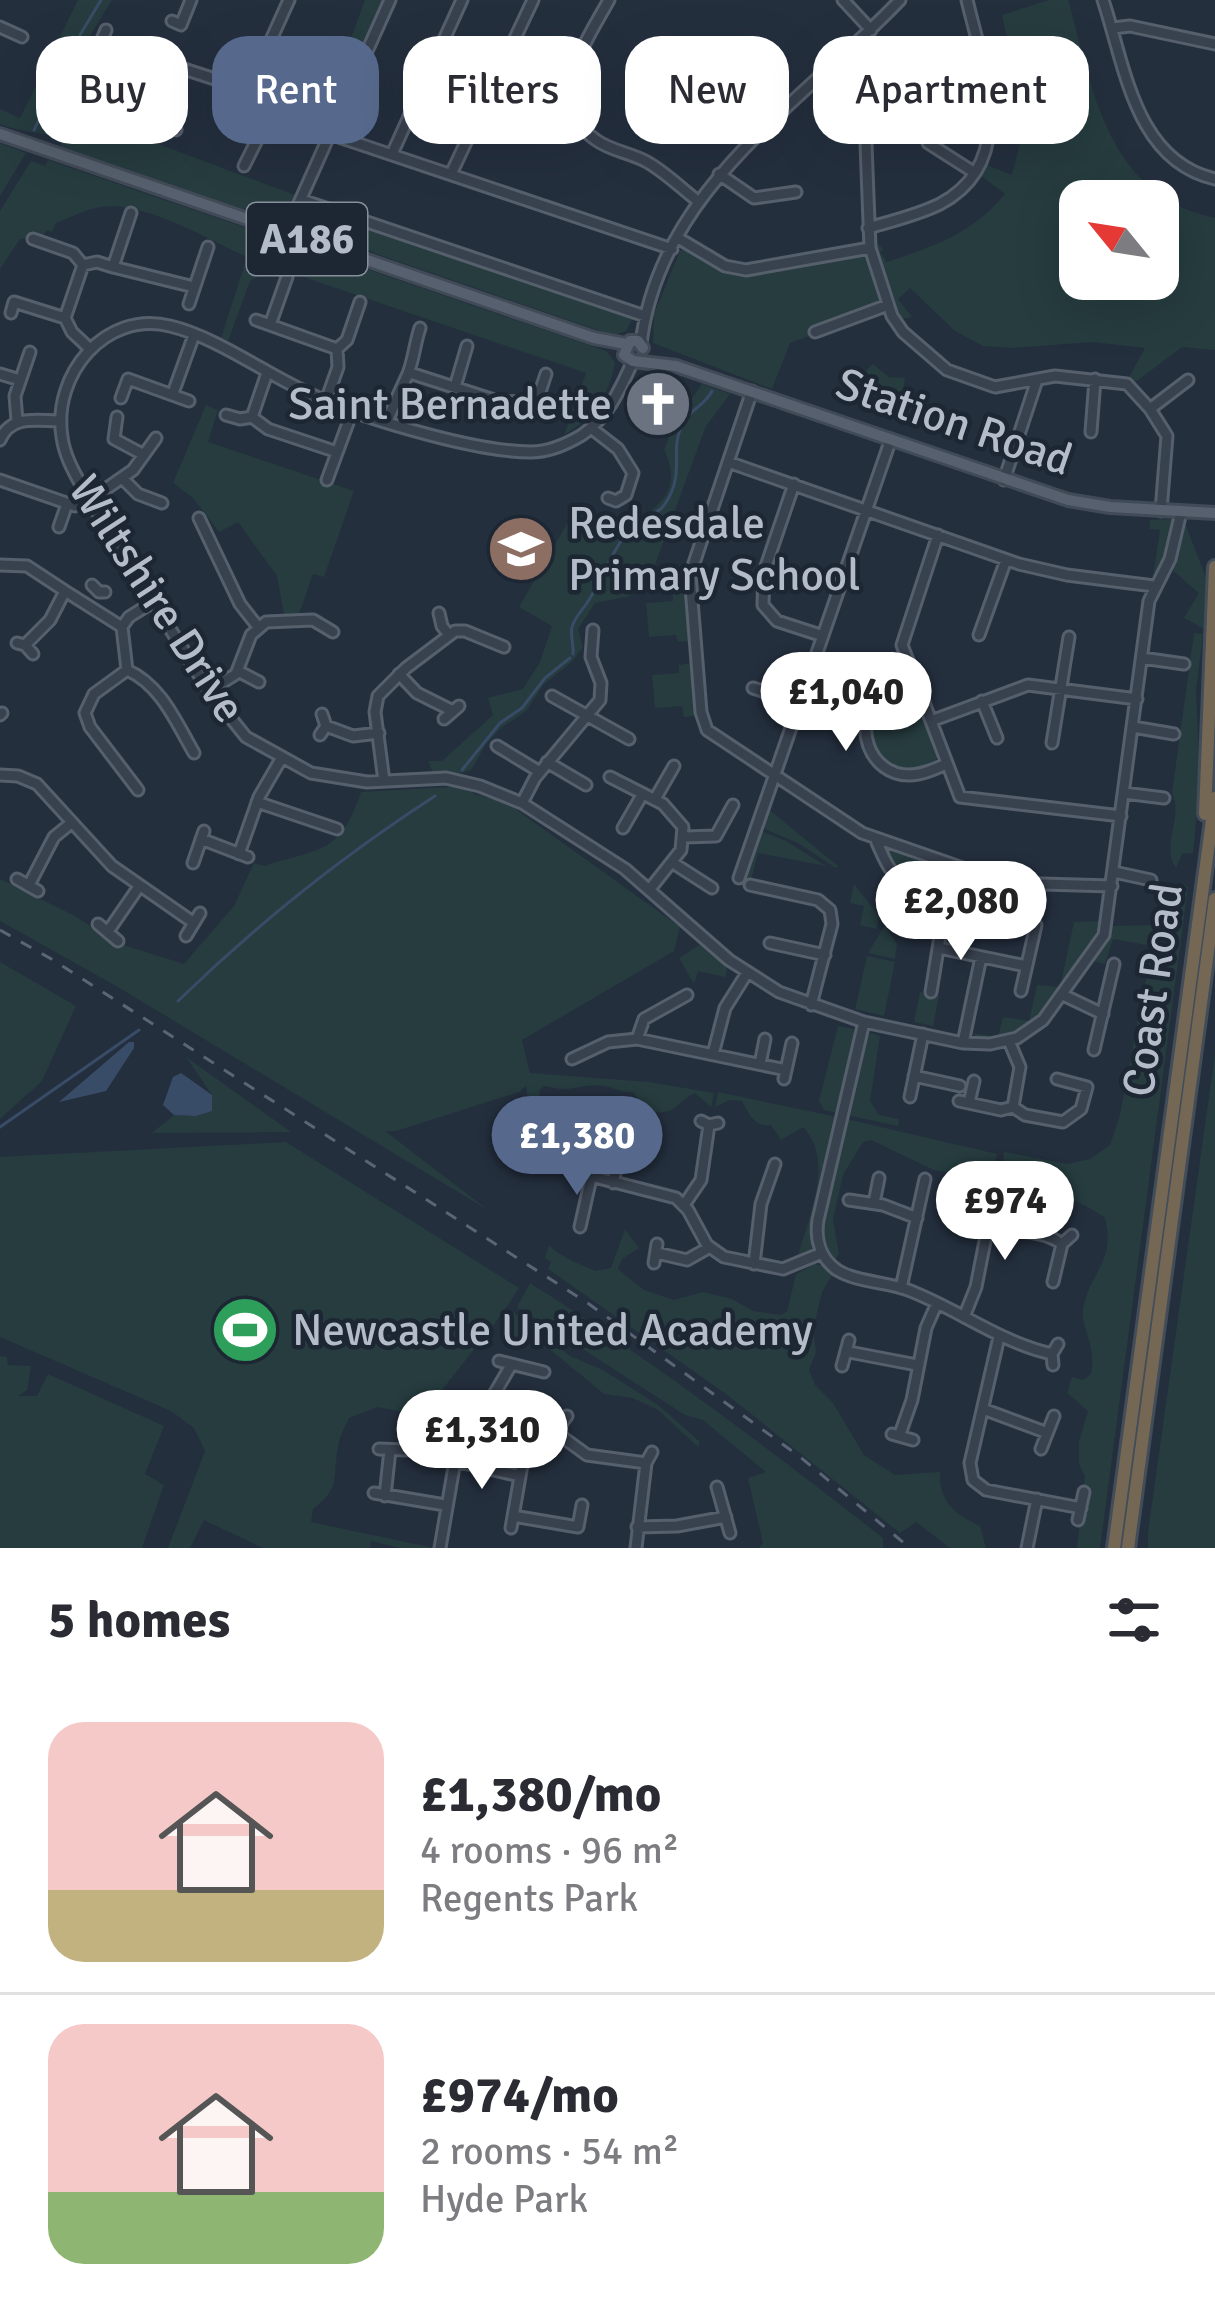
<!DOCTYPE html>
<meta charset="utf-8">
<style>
body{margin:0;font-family:Signika,sans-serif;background:#f2f2f3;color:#2b2b33;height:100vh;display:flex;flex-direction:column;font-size:45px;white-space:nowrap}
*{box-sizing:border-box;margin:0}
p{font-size:39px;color:#7c7c81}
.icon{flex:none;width:66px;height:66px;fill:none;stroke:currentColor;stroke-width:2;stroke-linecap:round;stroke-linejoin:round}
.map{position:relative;height:1548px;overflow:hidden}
.drawer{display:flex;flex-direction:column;background:#fff;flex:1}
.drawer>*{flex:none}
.hud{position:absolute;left:36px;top:36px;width:1143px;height:108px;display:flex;gap:24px}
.needle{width:78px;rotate:300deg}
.fabs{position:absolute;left:1059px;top:180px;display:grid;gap:24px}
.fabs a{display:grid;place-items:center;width:120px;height:120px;border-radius:24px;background:#fff;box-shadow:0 12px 48px #0002;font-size:60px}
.price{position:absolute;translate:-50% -102px;padding:0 27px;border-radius:42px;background:#fff;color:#222;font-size:39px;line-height:78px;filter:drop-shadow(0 3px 6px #0008)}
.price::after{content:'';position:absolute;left:50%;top:72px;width:36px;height:27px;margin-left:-18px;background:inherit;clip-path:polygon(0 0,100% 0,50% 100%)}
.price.current{background:#56698c;color:#fff}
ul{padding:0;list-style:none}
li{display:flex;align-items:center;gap:36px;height:300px;padding:0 48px}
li+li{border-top:3px solid #e1e1e2}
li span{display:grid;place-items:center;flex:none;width:336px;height:240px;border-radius:36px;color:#555}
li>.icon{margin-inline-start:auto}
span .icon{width:144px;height:144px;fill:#fffc;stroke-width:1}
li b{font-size:51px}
h2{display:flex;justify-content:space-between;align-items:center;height:144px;padding:0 48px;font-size:51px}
.tag{padding:0 42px;border-radius:36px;background:#fff;box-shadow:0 12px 48px #0002;font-size:42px;line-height:108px}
.tag.current{background:#56698c;color:#fff}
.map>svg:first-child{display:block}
</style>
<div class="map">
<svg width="1215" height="1548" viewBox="0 0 1215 1548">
<rect width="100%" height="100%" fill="#242f3e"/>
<path fill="#263c3f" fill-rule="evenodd" d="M78,0H112L75,60L56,106L298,196L285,217L272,219L60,147L62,138C40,132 21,132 0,124V109L20,118Z
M365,0H387L347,89L350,41Z
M1049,0H1068C1094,91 1106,194 1215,218V350L1182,347L1134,383L1128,379L1145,348L1092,342L1012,348L983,346L955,331L910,288L898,299L912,317L901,319L877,249L876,242L883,249L880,252L887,262C934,246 972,234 1005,194L980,175L985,164L1012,175L1025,123L1002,15ZM1080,201H1158V279H1080Z
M0,143L26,153L0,196Z
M48,160L606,351L615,362C609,397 594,417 564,435L586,373L286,271L279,277L264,273L250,281L228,341L221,338L247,257C210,240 151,206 111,206C91,206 74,216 56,223L52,232L47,230L43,236L20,239L0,269V211L31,161L45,166Z
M310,206L634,316L626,331L614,335L603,332L374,253L362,246L300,229L298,223L305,207Z
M685,248L727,271L744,275L862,254L867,258L880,298L878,305L810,329L812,335L790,343L772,389L653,343L654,314L680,251Z
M873,364L889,377L905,378L902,398L855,382Z
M702,384L730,394L706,426L649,581L636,583L630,596L595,603L578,629L583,647L572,662L543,685L527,710L501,728L486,744L471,770L455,775L433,773L428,761H442L493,715L488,698L523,689L540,662L552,626L519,607L576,508L613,538C646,512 688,499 664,450L675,422Z
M206,405L218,410L208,442L354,491L324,577L313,574L298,617L284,614L277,576L238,522L219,532L193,498L173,483Z
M1172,519L1168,554L1153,577L1160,530L1149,529L1150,520Z
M1185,523L1206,578L1204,629L1184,618L1199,593L1171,569Z
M685,592L690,641L678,642L676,635L649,637L646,603L673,601V593Z
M1194,633L1203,634L1196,691L1200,781L1193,853L1182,854L1176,868C1160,845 1184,817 1172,793Z
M692,663L697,716L684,717L682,706L655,708L652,675L679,673V665Z
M904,688L916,693L939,754L933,765C924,767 913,772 904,771C855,765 862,706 904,688Z
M467,786L474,794L506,802L680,927L674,951L522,1040L530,1073L649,1082L714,1093L711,1107L695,1093C672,1104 679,1116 648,1111L633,1092C620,1093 616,1088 604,1086C583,1082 573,1094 545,1086L540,1089L534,1139L526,1086L519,1092L396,1131H385L488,1210L116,986L0,921V879L73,915L120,944L184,964L234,906L254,863L264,866C323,847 339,855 361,792Z
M767,808L838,866L836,868L798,843L760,827Z
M759,830L786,841L826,866L758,853L751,880L742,878Z
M889,849L958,873L957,878C930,892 887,883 889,849Z
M1181,882L1188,887L1100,1548H1077L1085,1476L1079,1464V1442L1088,1411L1067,1393L1072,1377L1083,1380L1091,1374C1097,1344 1080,1327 1083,1309C1090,1271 1116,1262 1105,1218C1072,1195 1043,1188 1002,1191L1004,1152L1067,1164L1090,1159L1110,1145L1120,1115L1152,946L1113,939L1105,964L1093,961L1110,926L1154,925L1171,889L1179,891Z
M854,884L879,916L877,929L860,925L864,906L850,903Z
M1102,921L1098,933C1068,975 1040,1046 977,1038L973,1033L998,1037L1003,1017L1029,1021L1037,985L1060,987L1074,922Z
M885,925L897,944L895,959L868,953Z
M701,944L728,966L725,977L698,971L694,984L679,958Z
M867,956L895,962L884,1016L855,1009Z
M0,962L76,1006L42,1081L0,1119Z
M920,992L939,996L933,1026L914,1022Z
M838,1026L853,1029L856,1039L838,1113L824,1110L819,1101Z
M871,1033L880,1036L870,1101L879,1115L899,1119L898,1126L847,1115L864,1041Z
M1215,1054V1548H1148V1532Z
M186,1057L291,1132L152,1133L174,1115L196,1116L212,1110V1095Z
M718,1092L837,1117L811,1220L812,1247L809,1254L797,1260C807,1220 836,1161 803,1127L781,1140L771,1125C755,1128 748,1113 742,1101L729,1100L715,1107Z
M846,1119L997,1154L990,1179L934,1170L871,1140L863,1142L843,1175L833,1219L839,1254L835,1260L825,1246L821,1227Z
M286,1142L519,1288C491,1334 453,1371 424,1416L378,1407L349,1418C345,1427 339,1437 338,1447C332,1478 342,1487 313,1509L311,1522L434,1548H400L371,1541L370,1548H263L204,1520L190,1548H168L205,1451L194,1428L171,1411L0,1337V1157Z
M625,1229L639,1248L622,1259L618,1269L644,1290L674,1300L703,1292L732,1299L753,1311L781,1315L787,1312L796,1274L815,1264L824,1266L832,1275L822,1292L813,1329L816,1352L809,1370L815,1385L833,1403L864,1455L895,1475L940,1472C938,1501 956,1515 980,1526L986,1548H950L916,1522L900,1533L726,1394L548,1269L551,1262L545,1258L549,1245C561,1258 580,1264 596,1271L611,1268Z
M530,1283C653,1361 768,1448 883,1538V1548H759L763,1543L748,1478L766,1472L703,1420L685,1415L517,1307Z
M513,1312L570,1356L603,1370L658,1405L700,1442L698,1447L658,1410L633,1398L604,1394L552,1351L502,1331Z
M0,1356L7,1357L8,1365L31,1366L27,1390L18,1396H37L48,1374L164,1426L145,1474L164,1485L142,1548H0Z"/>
<path fill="#394c67" d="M129,1042H134V1048L106,1091L59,1102Z
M181,1073L212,1095V1111L196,1116L174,1115L163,1105L173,1077Z"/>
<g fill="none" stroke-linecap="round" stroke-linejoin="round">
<path stroke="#394c67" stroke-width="3" d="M80,35L101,0
M34,130L77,42
M573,654C574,646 570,635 572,627C574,619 582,610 587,603C603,579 614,544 635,524C645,515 658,515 665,504C686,473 669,451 682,425C688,410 704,407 712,391
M462,770L500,723L522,708L545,678L570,658
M178,1001C258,923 341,857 435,796
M0,1127L139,1030"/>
<defs>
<path id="minor" d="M289,0L251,84L270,114L672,249
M609,0C586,42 542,103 596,140C611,151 631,153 647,162C665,172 682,189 699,202
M843,0L871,30
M1103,0C1125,66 1135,161 1215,179
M172,21L181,25L191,0
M0,27L22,37
M1113,28L1130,26L1215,44
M106,30L101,42L227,83L251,84
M853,47L863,66L870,248L892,316L903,332L947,370L995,387L1055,376L1127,384L1150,409L1167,436L1161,511
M927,71L980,57
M76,73L103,83L117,47
M523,128L551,136L577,122
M176,130L159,124L178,68
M928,143L975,173
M392,154L462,0
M244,166L270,114
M451,174L533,0
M719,174L754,198L796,192
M302,200L645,316
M868,228C892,221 918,215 940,204C1020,162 983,68 967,0
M286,232L390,0
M678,238L725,266L746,270L870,248
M33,239L73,253L83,265L97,262L113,267L131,213
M113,267L194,287
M189,304L208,247
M11,313L14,302L65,318L72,332L90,349
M65,318L83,265
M256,320L337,349
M270,325L287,277
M815,332L888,305
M641,344C659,189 802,103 900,0
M633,361C620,389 609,416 582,435C567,444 549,452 531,452C474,452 353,416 302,390C262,371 213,336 170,326C105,310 52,375 62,437C65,459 77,477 87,496L209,691L246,737L311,773L367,782L446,778L480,786L522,803L625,869L729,960L779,992L864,1022L963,1043L990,1044L1017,1038L1043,1020L1104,935L1149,601L1170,559L1181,512
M410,373L500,402L537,401L546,374
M0,374L20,380
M455,387L467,346
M752,391L690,575L701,712L707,730L862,833L1006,883L1112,886
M173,393L194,335
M121,398L128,379L189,401
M326,401L338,367L337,349L347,340L360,302
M537,401L561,404
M1150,409L1188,380
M226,415L240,419L252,417L268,429L337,452
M117,417L114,439L144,455
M252,417L267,373
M17,421L15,396L30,352
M387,422C393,406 400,391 407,376C413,364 415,342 420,328
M591,428L618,449L633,473L626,495L616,501L608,498
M1091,432L1095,379
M0,440C11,414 37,421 61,421
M728,462L1019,564L1067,575L1154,586
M122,478L138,494L162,503
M0,480L75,506
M327,480L348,423
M1004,480L1037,380
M794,484L764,572L763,605L777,621L823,636
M90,500L133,470L156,438
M199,518L240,604L258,627
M59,527L67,504
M938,535L902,645L960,797L1121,816
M0,565L27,566L65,591L50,620L25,645
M92,585L99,592H105
M65,591L122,627L129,617L153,602
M439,613L442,626L449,635
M122,627L127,670
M979,635L1006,560
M17,643L25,645L33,654
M1142,658L1184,664
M238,671L259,682
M399,674L417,693L451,710
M914,679C903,684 889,688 880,697C851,723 869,775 909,775C922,775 935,769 946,764
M753,688L799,703
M209,691L236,674L251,635L266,622L313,620L333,632
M552,696L629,739
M982,701L997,738
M0,715L2,713
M444,719L459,706
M931,721L1028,685L1137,699
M326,726L353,736L379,733
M1133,727L1174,734
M320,735L326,726L322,714
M1052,743L1069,637
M497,746L540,772
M547,762L586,785
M0,775L18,776L37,784L112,866L194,923
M610,777L663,804L683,827L681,850L650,889
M384,781L375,712L378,696L406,668L455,631H465L504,647
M138,790L90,727L85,713L94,694L127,670C161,685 176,722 194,753
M1124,793L1164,798
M655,799L674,766
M257,802L337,829
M522,803L535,778L600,700L601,683L591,657L593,630
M623,828L642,795
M685,837L716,836L733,805
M875,838C892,877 894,883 938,892L976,874
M201,839L248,857
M239,854L259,797L281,759
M193,863L204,831
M673,863L712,888
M1114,872L1151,880
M739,878L891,439
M17,879L38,891
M29,885L54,837L70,824
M750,885L818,900L830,910L832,924L811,1005
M98,924L118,941
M109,930L138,888
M186,936L200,913
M770,943L825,955
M939,948L1026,966
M1021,991L1036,925
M931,992L942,924
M1063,995L1103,1014
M864,1022L818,1220C815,1239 820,1258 837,1270C856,1282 886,1282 908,1290C958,1309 999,1342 1052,1354
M637,1039L644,1019L687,995
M1009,1041L1020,1067L1013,1107
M963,1043L981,957
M1094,1050L1114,964
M713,1054L725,1008L747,973
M572,1059L608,1042L637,1039L786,1070
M760,1064L765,1039
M914,1076L960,1086
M784,1079L792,1043
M910,1097L923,1034
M959,1101L1001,1110L1013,1107L1025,1115L1063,1122L1081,1109L1087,1087L1057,1079
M969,1103L974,1081
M701,1121L709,1125L718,1123
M580,1123L571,1161L575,1172L676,1198L688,1210L707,1245L724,1257L783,1269L822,1253
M613,1183L624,1133
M849,1200L883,1205L917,1218
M874,1203L879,1178
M684,1205L701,1180L709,1125
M580,1227L591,1178
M987,1235C1006,1227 1045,1231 1062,1244
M657,1253L687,1260L710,1247
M654,1263L657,1244
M754,1264L761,1204L775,1164
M1053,1282L1062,1244L1072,1235
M901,1288L925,1179
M964,1317L976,1287L995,1190
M999,1337L970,1463L973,1480L986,1490L1081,1508
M849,1352L917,1365
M499,1361L544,1372
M1053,1365L1052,1354L1058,1344
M842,1366L849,1340
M983,1409L1045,1432
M543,1423L587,1455L646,1463
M555,1432L567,1416
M892,1434L913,1440
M900,1434L912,1400L926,1328L937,1303
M379,1449L406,1450
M1041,1449L1054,1416
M455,1461L520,1476
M717,1487L730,1533
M374,1493L445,1505
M385,1496L390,1450
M513,1516L578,1527L582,1505
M1078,1520L1084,1492
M637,1527L677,1526L726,1517
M511,1528L522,1465
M440,1548L455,1461L510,1367
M636,1548L646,1463L652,1452
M1027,1548L1037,1499"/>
<path id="major" d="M0,134L594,338L626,344
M643,348L638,341H630L624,355L633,361L676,366L1068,500L1110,507L1215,513"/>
<path id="highway" d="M1205,814L1215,567
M1114,1548L1215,798
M1128,1548L1215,899"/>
</defs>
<use href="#minor" stroke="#565f6c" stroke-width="15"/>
<use href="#major" stroke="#414a57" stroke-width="16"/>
<use href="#highway" stroke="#434c59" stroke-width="18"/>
<use href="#minor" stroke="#38414e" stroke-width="9"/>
<use href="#major" stroke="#56606e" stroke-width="10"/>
<use href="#highway" stroke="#746855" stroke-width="12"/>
<path stroke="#5a6575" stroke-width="3" stroke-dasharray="12 12" stroke-linecap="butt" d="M0,930L53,960L589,1304L799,1456L910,1548"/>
</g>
<defs>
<symbol id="church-disc" viewBox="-11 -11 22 22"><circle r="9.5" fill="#6b7280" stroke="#1d2633"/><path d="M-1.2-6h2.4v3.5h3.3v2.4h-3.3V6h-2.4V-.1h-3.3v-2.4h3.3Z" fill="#fff"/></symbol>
<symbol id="school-disc" viewBox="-11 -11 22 22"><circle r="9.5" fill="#8d6e63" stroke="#1d2633"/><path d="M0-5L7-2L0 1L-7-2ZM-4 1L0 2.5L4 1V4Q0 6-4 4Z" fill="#fff"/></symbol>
<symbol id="stadium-disc" viewBox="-11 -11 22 22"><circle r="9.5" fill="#2e9e5b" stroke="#1d2633"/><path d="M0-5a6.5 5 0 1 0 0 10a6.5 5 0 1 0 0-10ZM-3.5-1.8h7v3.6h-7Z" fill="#fff"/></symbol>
</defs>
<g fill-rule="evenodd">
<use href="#church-disc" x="620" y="366" width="76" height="76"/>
<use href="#school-disc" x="483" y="511" width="76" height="76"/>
<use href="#stadium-disc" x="207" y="1292" width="76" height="76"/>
</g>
<g text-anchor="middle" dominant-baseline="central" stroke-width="9" stroke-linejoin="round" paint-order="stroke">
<rect fill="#1d2633" stroke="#878f9c" stroke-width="3" x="247" y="203" width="120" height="72" rx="9"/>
<g font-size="42" font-weight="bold" fill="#b4bcc9">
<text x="307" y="239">A186</text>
</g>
<g font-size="45" fill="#b4bcc9" stroke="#1d2633" text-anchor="start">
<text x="612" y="404" text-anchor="end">Saint Bernadette</text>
<text x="568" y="523">Redesdale<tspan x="568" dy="52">Primary School</tspan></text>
<text x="292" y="1330">Newcastle United Academy</text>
</g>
<g font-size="45" fill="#b4bcc9" stroke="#1d2633">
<text transform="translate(954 422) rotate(19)">Station Road</text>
<text transform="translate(157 599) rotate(57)">Wiltshire Drive</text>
<text transform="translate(1153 990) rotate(-82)">Coast Road</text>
</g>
</g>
</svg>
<div class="fabs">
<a><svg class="needle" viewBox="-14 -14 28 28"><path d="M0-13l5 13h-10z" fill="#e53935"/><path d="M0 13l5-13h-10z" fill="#7c7c81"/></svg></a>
</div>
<b class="price" style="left:846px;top:754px">£1,040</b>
<b class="price" style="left:961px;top:963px">£2,080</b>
<b class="price current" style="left:577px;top:1198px">£1,380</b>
<b class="price" style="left:1005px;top:1263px">£974</b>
<b class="price" style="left:482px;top:1492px">£1,310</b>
<div class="hud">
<a class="tag">Buy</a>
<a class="tag current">Rent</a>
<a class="tag">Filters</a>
<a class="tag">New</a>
<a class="tag">Apartment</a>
</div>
</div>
<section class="drawer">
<h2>5 homes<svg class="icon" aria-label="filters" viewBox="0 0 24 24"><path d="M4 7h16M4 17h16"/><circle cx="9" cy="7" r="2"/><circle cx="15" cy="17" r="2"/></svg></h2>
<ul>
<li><span style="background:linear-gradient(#f6c9c9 70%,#c2b280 0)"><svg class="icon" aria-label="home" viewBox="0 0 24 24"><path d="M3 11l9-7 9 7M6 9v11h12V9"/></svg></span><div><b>£1,380/mo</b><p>4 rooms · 96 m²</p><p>Regents Park</p></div></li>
<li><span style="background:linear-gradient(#f6c9c9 70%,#8fb573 0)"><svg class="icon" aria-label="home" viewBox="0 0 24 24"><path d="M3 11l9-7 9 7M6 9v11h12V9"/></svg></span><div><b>£974/mo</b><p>2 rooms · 54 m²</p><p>Hyde Park</p></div></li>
</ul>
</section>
